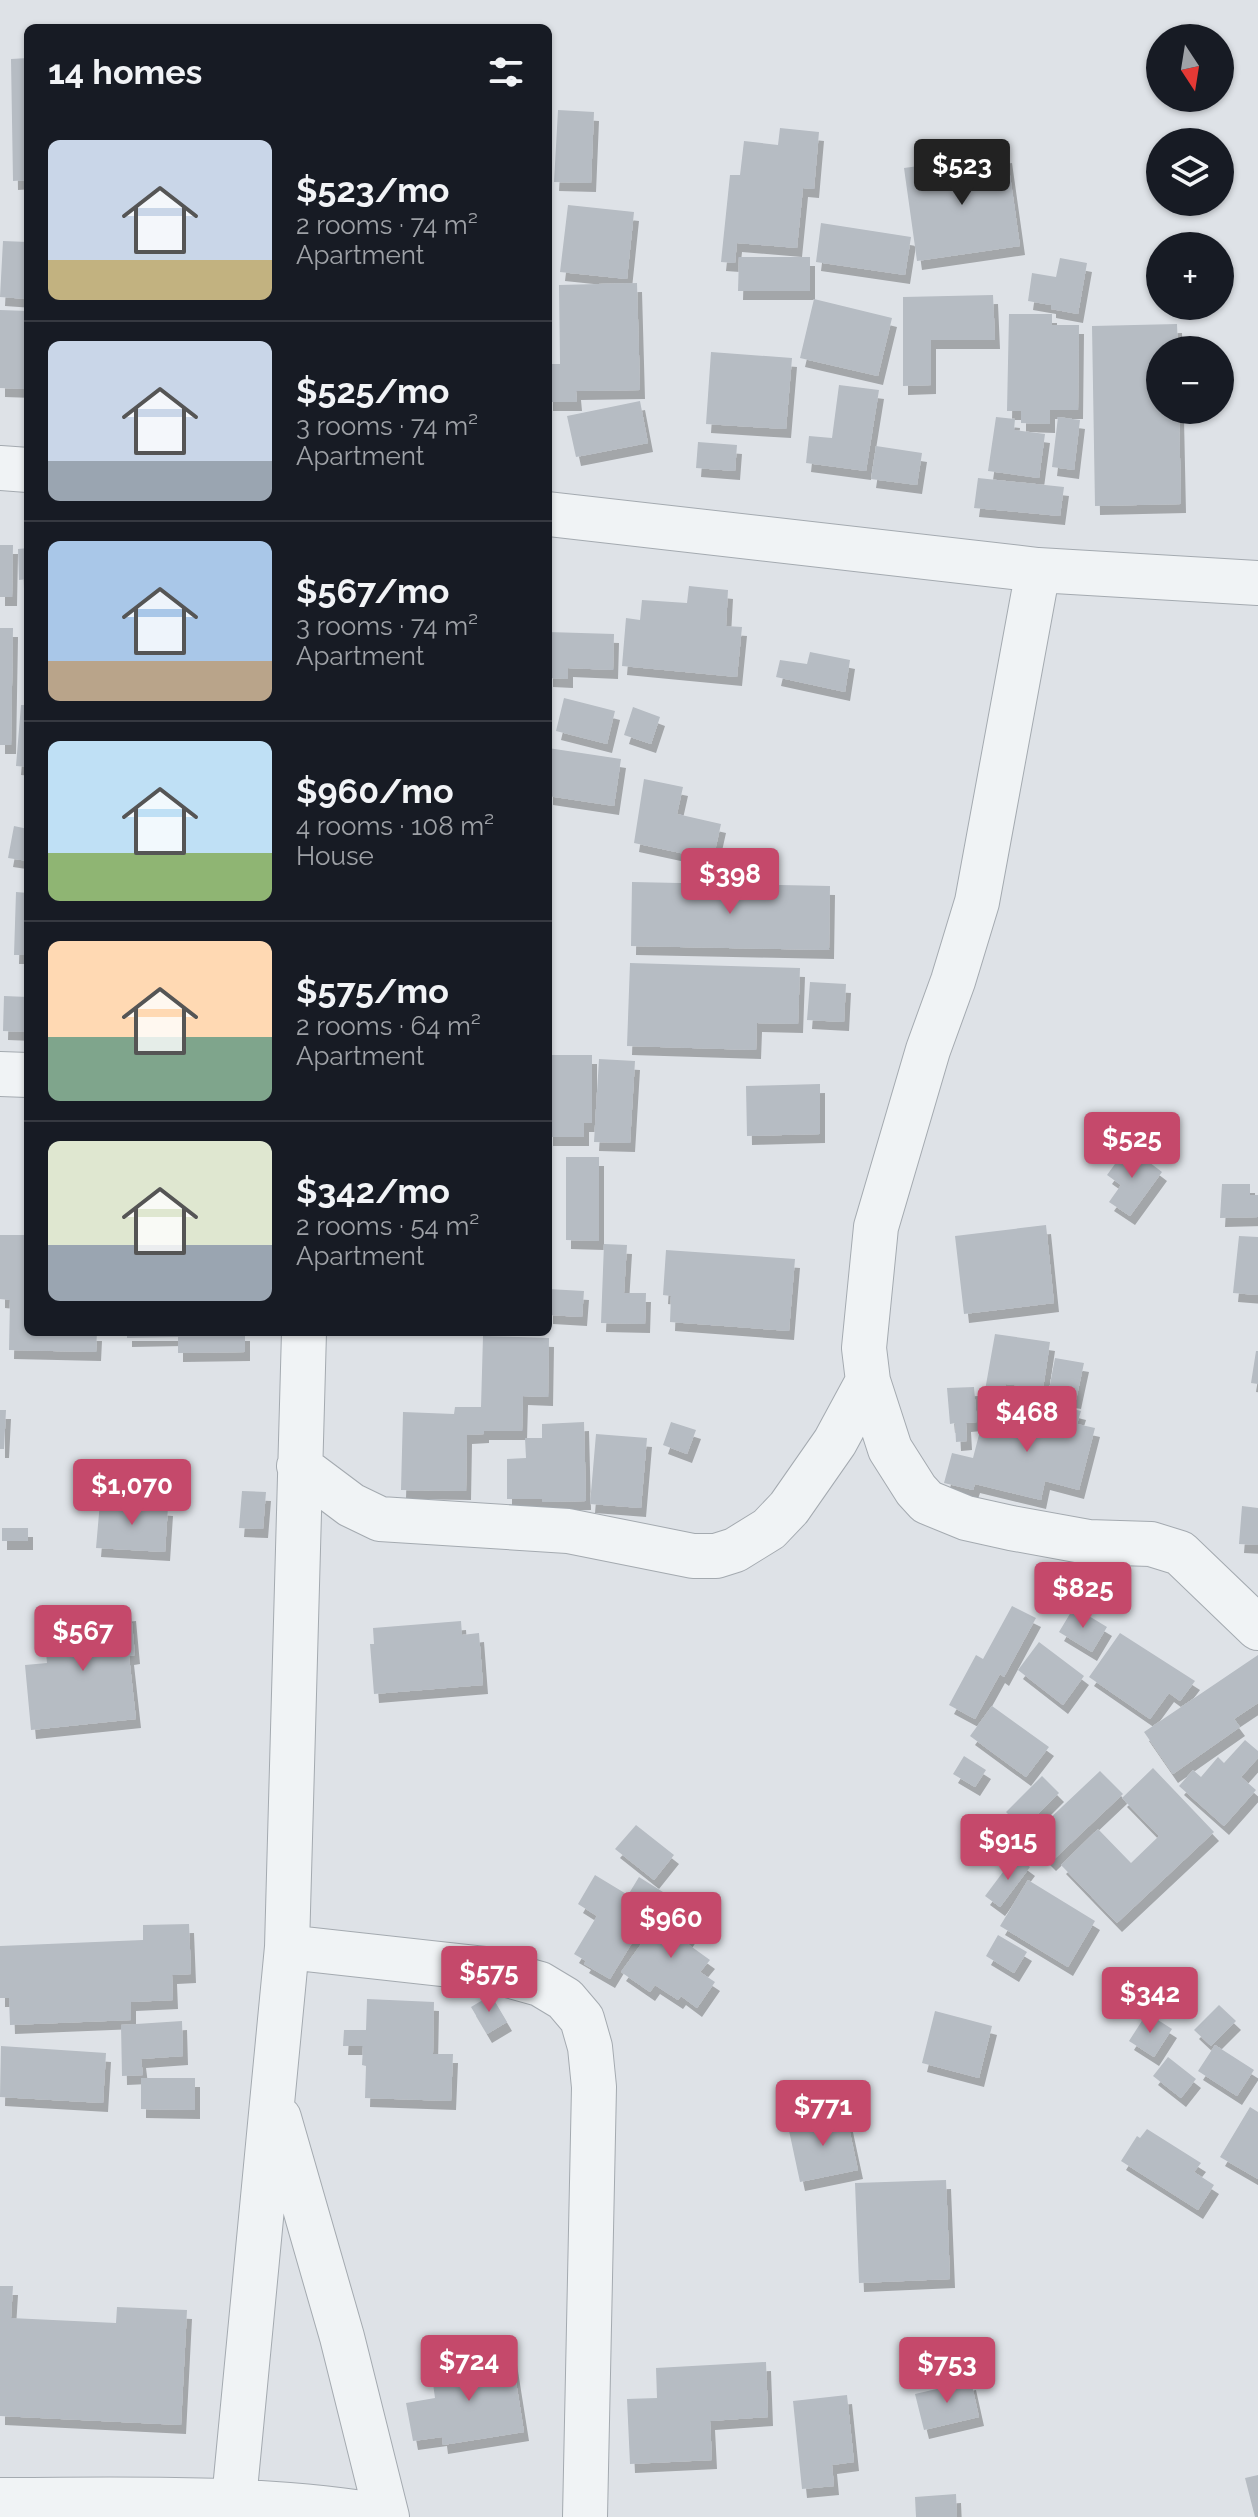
<!DOCTYPE html>
<meta charset="utf-8">
<style>
body{margin:0;font-family:Raleway,sans-serif;background:#242831;color:#f1f3f6;height:100vh;display:flex;flex-direction:column;font-size:30px;white-space:nowrap}
*{box-sizing:border-box;margin:0}
p{font-size:26px;color:#9ea1a6}
.icon{flex:none;width:44px;height:44px;fill:none;stroke:currentColor;stroke-width:2;stroke-linecap:round;stroke-linejoin:round}
.map{position:relative;flex:1;overflow:hidden}
.side{position:absolute;left:24px;top:24px;width:528px;height:1312px;display:flex;flex-direction:column;background:#171b24;border-radius:12px;box-shadow:0 2px 6px #0004}
.side>*{flex:none}
.needle{width:52px;rotate:168deg}
.fabs{position:absolute;left:1146px;top:24px;display:grid;gap:16px}
.fabs a{display:grid;place-items:center;width:88px;height:88px;border-radius:50%;background:#171b24;box-shadow:0 2px 6px #0004;font-size:40px}
.price{position:absolute;translate:-50% -68px;padding:0 18px;border-radius:8px;background:#c5496b;color:#fff;font-size:26px;line-height:52px;filter:drop-shadow(0 2px 4px #0008)}
.price::after{content:'';position:absolute;left:50%;top:48px;width:24px;height:18px;margin-left:-12px;background:inherit;clip-path:polygon(0 0,100% 0,50% 100%)}
.price.selected{background:#222;color:#fff}
ul{padding:0;list-style:none}
li{display:flex;align-items:center;gap:24px;height:200px;padding:0 24px}
li+li{border-top:2px solid #363941}
li span{display:grid;place-items:center;flex:none;width:224px;height:160px;border-radius:12px;color:#555}
li>.icon{margin-inline-start:auto}
span .icon{width:96px;height:96px;fill:#fffc;stroke-width:1}
li b{font-size:34px}
h2{display:flex;justify-content:space-between;align-items:center;height:96px;padding:0 24px;font-size:34px}
.map>svg:first-child{display:block}
</style>
<div class="map">
<svg width="1258" height="2517" viewBox="0 0 1258 2517">
<defs>
<filter id="shadow"><feDropShadow dx="5" dy="9" stdDeviation="0" flood-color="#0004"/></filter>
</defs>
<rect width="100%" height="100%" fill="#dee2e7"/>
<path fill="#b6bcc3" filter="url(#shadow)" d="M28,58V180L13,181L11,59Z
M558,110L594,112L591,183L554,182Z
M780,128L819,132L814,189L803,188L797,248L737,243L735,263L721,262L730,175H740L744,141L778,145Z
M1007,154L1020,246L917,261L904,168Z
M568,205L634,212L627,279L560,272Z
M821,223L911,237L905,275L816,262Z
M3,241L28,242V299L0,297Z
M739,257H810V291H738Z
M1060,258L1087,263L1078,314L1051,309V305L1028,301L1032,273L1056,277Z
M637,283L640,390L576,391L577,402H548V364H560L559,285Z
M993,295L995,340H931V385L903,386V297Z
M814,299L892,318L878,376L800,358Z
M0,310L28,311V389L0,388Z
M1009,314H1052V325H1079L1078,410H1050V424L1021,423V411H1007Z
M1177,324L1178,350H1160V410H1179L1181,504L1095,506L1092,326Z
M711,352L792,358L786,429L706,424Z
M839,385L879,390L866,471L806,463L809,436L832,438Z
M640,401L648,443L576,457L567,416Z
M996,417L1015,419L1014,430L1045,434L1039,478L988,471Z
M1058,417L1080,420L1074,470L1052,467Z
M698,442L737,445L735,471L696,468Z
M876,446L922,453L917,485L871,479Z
M978,478L1064,487L1060,516L974,508Z
M0,545H13L12,597H0Z
M28,548V579L19,580L18,549Z
M689,586L728,590L726,626L742,627L737,677L622,666L626,618L640,620L642,600L687,603Z
M0,628H13L11,745H0Z
M548,632L614,634L613,670L568,668V679L548,678Z
M810,652L850,660L845,692L776,677L780,660L807,664Z
M564,698L615,711L607,744L556,731Z
M21,705H28V767L16,766Z
M633,707L660,717L651,744L624,735Z
M548,748L621,759L614,806L548,796Z
M644,779L683,787L677,814L721,824L713,860L634,843Z
M14,826L28,829V861L8,858Z
M632,882L830,886L829,950L631,946Z
M16,892L28,893V955H14Z
M630,963L800,968L798,1024L757,1023L756,1050L627,1046Z
M810,982L846,984L844,1022L807,1020Z
M4,996L28,997V1032L3,1031Z
M548,1055H592V1123H584V1137H548Z
M599,1059L635,1061L630,1143L594,1142Z
M820,1084V1134L747,1136L746,1086Z
M1128,1146L1162,1172L1130,1216L1109,1202L1121,1185L1107,1175Z
M566,1157H599V1241L566,1240Z
M1222,1184H1250V1195H1258V1217L1220,1218Z
M1046,1225L1054,1303L964,1314L955,1236Z
M0,1235H28V1332H97L96,1352L9,1350L10,1300L0,1299Z
M1239,1236L1258,1237V1295L1233,1293Z
M604,1244L627,1245L624,1293H646L645,1324L601,1323Z
M666,1250L795,1259L789,1331L670,1322L671,1296L663,1295Z
M548,1289L584,1291L582,1317L548,1315Z
M127,1332H245V1352L178,1353V1337L127,1338Z
M995,1334L1050,1342L1043,1389L1006,1384L1005,1398L984,1396Z
M483,1336L549,1338L548,1397L523,1396L522,1431H484V1434L467,1435L466,1491L401,1490L403,1412L454,1414L455,1407H481Z
M1256,1351H1258V1384L1251,1383Z
M1055,1358L1084,1363L1076,1400L1048,1395Z
M974,1387L977,1422L966,1423L967,1441L956,1442L955,1423L950,1424L947,1388Z
M1045,1402L1081,1411L1077,1424L1095,1428L1079,1490L1045,1481L1041,1500L975,1484L973,1490L944,1483L952,1453L973,1458L982,1423L1011,1430L1017,1408L1042,1415Z
M0,1410H6L4,1449H0Z
M584,1422L586,1501L542,1502V1499H507V1459L526,1458L525,1438H542V1424Z
M671,1422L696,1430L687,1454L663,1445Z
M596,1434L647,1438L641,1508L590,1504Z
M242,1491L266,1492L263,1529L239,1528Z
M100,1502L168,1507L165,1552L96,1548Z
M1242,1506L1258,1508V1545L1239,1544Z
M2,1528H28V1541H2Z
M1012,1606L1036,1618L1004,1677L1000,1674L975,1719L949,1705L976,1655L983,1659Z
M1074,1607L1107,1627L1092,1652L1059,1632Z
M131,1612L135,1655L129,1656L136,1719L31,1730L25,1665L47,1663L43,1621Z
M461,1621L462,1635L479,1633L483,1685L374,1694L370,1644H374L373,1628Z
M1120,1633L1195,1681L1180,1701L1169,1693L1150,1719L1089,1677Z
M1039,1642L1084,1676L1063,1705L1018,1670Z
M1258,1655V1703L1234,1719L1240,1727L1173,1774L1144,1732Z
M992,1706L1049,1747L1026,1777L970,1736Z
M1245,1740L1258,1751V1758L1241,1777L1256,1790L1224,1826L1179,1786L1193,1770L1201,1777L1218,1757L1224,1763Z
M964,1756L986,1770L975,1787L953,1774Z
M1153,1768L1214,1832L1117,1923L1061,1865L1098,1829L1131,1863L1159,1836L1122,1798Z
M1100,1771L1123,1794L1051,1862L1028,1839Z
M1042,1776L1059,1793L1023,1829L1006,1812Z
M636,1825L674,1855L654,1880L615,1849Z
M1015,1856L1030,1867L1000,1907L985,1896Z
M595,1875L628,1895L639,1877L663,1892L610,1979L584,1964L586,1961L574,1954L597,1916L578,1904Z
M1028,1880L1095,1921L1068,1967L1000,1926Z
M670,1904L698,1923L685,1942L710,1960L700,1972L715,1982L697,2008L681,1996L678,2000L655,1985L650,1992L621,1972Z
M189,1924L191,1974L172,1975L173,2000L131,2002V2020L10,2025L9,1998H0V1946L143,1940V1925Z
M998,1935L1027,1952L1014,1973L986,1956Z
M491,1995L507,2022L487,2034L471,2007Z
M367,1999L434,2002L433,2054H453L451,2101L365,2098L366,2066L362,2065L363,2046H343L344,2030H366Z
M1219,2005L1236,2021L1211,2046L1194,2030Z
M935,2011L992,2026L979,2078L922,2063Z
M1147,2013L1172,2029L1154,2057L1129,2041Z
M182,2021L183,2056L141,2059L143,2075L122,2076L121,2025Z
M1215,2045L1254,2070L1237,2096L1198,2071Z
M1,2046L106,2053L103,2103L0,2097Z
M1168,2057L1196,2079L1181,2098L1153,2076Z
M141,2078H195V2110L141,2109Z
M1250,2107L1258,2112V2179L1220,2157Z
M846,2114L858,2170L800,2182L788,2126Z
M1147,2129L1201,2163L1194,2172L1214,2185L1198,2210L1121,2161L1137,2136L1140,2138Z
M946,2180L950,2279L859,2283L855,2183Z
M0,2286H13L11,2318L116,2323L117,2307L187,2310L181,2425L0,2416Z
M512,2356L524,2432L443,2445L442,2437L413,2441L406,2403L435,2398L431,2369Z
M766,2362L768,2417L710,2421L712,2460L630,2464L627,2399L657,2398L656,2368Z
M971,2381L979,2417L924,2430L915,2394Z
M847,2395L854,2462L832,2465L834,2486L802,2489L793,2401Z
M1258,2475V2517H1255L1245,2478Z
M956,2494L957,2517H916L915,2497Z"/>
<g fill="none" stroke-linecap="round" stroke-linejoin="round">
<defs>
<path id="minor" d="M0,468L28,470
M548,514L1038,570L1258,583
M1038,570L977,902L953,981L928,1050L876,1227L864,1348L868,1381L890,1449L916,1490L927,1502L966,1518L1011,1528L1088,1542L1151,1544L1180,1553L1258,1628
M0,1074L28,1075
M299,1466L351,1505L380,1519L568,1531L693,1556H716L735,1550L769,1529L789,1508L835,1442L868,1381
M287,1947L486,1969L540,1984L565,1999L582,2019L590,2047L594,2087L585,2517
M279,2118L342,2337L387,2517
M0,2500C129,2500 259,2495 387,2517
M234,2500L287,1947L304,1332"/>
</defs>
<use href="#minor" stroke="#a4aab0" stroke-width="46"/>
<use href="#minor" stroke="#f0f3f5" stroke-width="44"/>
</g>
</svg>
<div class="fabs">
<a><svg class="needle" viewBox="-14 -14 28 28"><path d="M0-13l5 13h-10z" fill="#e53935"/><path d="M0 13l5-13h-10z" fill="#9ea1a6"/></svg></a>
<a><svg class="icon" aria-label="layers" viewBox="0 0 24 24"><path d="M12 4l9 5-9 5-9-5zM3 14l9 5 9-5"/></svg></a>
<a>+</a>
<a>−</a>
</div>
<b class="price selected" style="left:962px;top:207px">$523</b>
<b class="price" style="left:730px;top:916px">$398</b>
<b class="price" style="left:1132px;top:1180px">$525</b>
<b class="price" style="left:1027px;top:1454px">$468</b>
<b class="price" style="left:132px;top:1527px">$1,070</b>
<b class="price" style="left:1083px;top:1630px">$825</b>
<b class="price" style="left:83px;top:1673px">$567</b>
<b class="price" style="left:1008px;top:1882px">$915</b>
<b class="price" style="left:671px;top:1960px">$960</b>
<b class="price" style="left:489px;top:2014px">$575</b>
<b class="price" style="left:1150px;top:2035px">$342</b>
<b class="price" style="left:823px;top:2148px">$771</b>
<b class="price" style="left:469px;top:2403px">$724</b>
<b class="price" style="left:947px;top:2405px">$753</b>
<section class="side">
<h2>14 homes<svg class="icon" aria-label="filters" viewBox="0 0 24 24"><path d="M4 7h16M4 17h16"/><circle cx="9" cy="7" r="2"/><circle cx="15" cy="17" r="2"/></svg></h2>
<ul>
<li><span style="background:linear-gradient(#c9d6e8 75%,#c2b280 0)"><svg class="icon" aria-label="home" viewBox="0 0 24 24"><path d="M3 11l9-7 9 7M6 9v11h12V9"/></svg></span><div><b>$523/mo</b><p>2 rooms · 74 m²</p><p>Apartment</p></div></li>
<li><span style="background:linear-gradient(#c9d6e8 75%,#9aa5b1 0)"><svg class="icon" aria-label="home" viewBox="0 0 24 24"><path d="M3 11l9-7 9 7M6 9v11h12V9"/></svg></span><div><b>$525/mo</b><p>3 rooms · 74 m²</p><p>Apartment</p></div></li>
<li><span style="background:linear-gradient(#a9c7e8 75%,#b9a48a 0)"><svg class="icon" aria-label="home" viewBox="0 0 24 24"><path d="M3 11l9-7 9 7M6 9v11h12V9"/></svg></span><div><b>$567/mo</b><p>3 rooms · 74 m²</p><p>Apartment</p></div></li>
<li><span style="background:linear-gradient(#bfe0f5 70%,#8fb573 0)"><svg class="icon" aria-label="home" viewBox="0 0 24 24"><path d="M3 11l9-7 9 7M6 9v11h12V9"/></svg></span><div><b>$960/mo</b><p>4 rooms · 108 m²</p><p>House</p></div></li>
<li><span style="background:linear-gradient(#ffd9b3 60%,#7fa58c 0)"><svg class="icon" aria-label="home" viewBox="0 0 24 24"><path d="M3 11l9-7 9 7M6 9v11h12V9"/></svg></span><div><b>$575/mo</b><p>2 rooms · 64 m²</p><p>Apartment</p></div></li>
<li><span style="background:linear-gradient(#dfe7d0 65%,#9aa5b1 0)"><svg class="icon" aria-label="home" viewBox="0 0 24 24"><path d="M3 11l9-7 9 7M6 9v11h12V9"/></svg></span><div><b>$342/mo</b><p>2 rooms · 54 m²</p><p>Apartment</p></div></li>
</ul>
</section>
</div>
